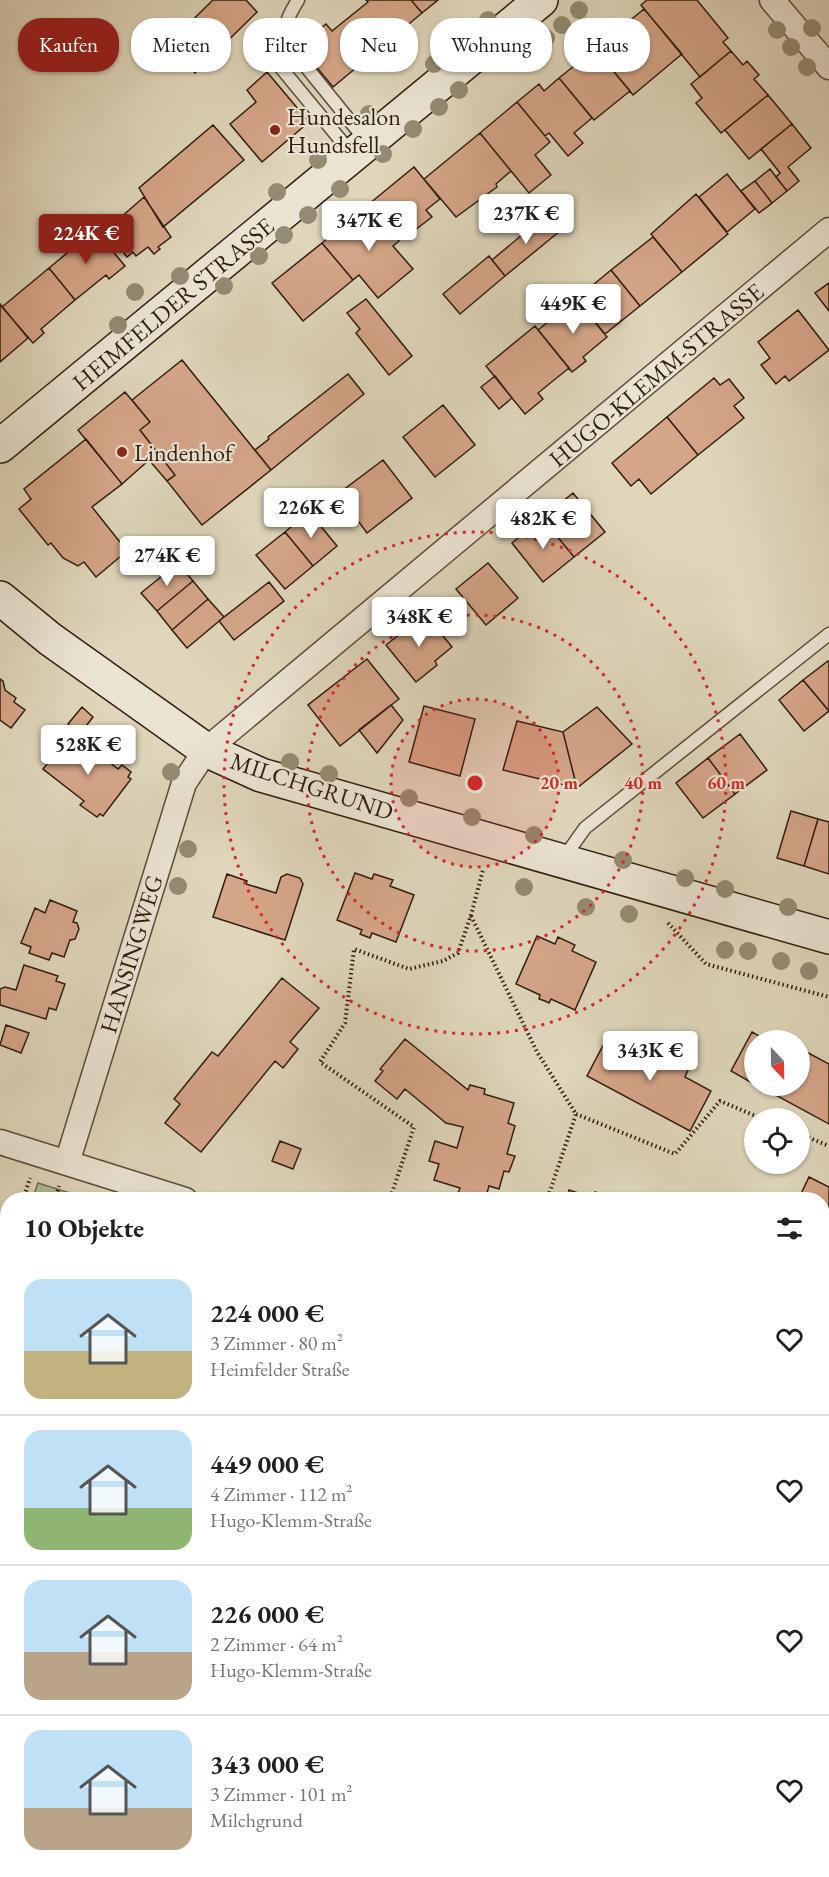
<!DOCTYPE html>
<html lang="de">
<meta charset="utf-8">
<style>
body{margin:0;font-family:"EB Garamond",serif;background:#f2f2f2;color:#202124;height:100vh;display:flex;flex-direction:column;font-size:22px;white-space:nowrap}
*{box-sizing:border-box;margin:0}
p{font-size:20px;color:#757577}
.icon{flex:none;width:33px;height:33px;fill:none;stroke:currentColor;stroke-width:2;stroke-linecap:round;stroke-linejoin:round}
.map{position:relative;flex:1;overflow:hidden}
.drawer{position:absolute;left:0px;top:1192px;width:830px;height:686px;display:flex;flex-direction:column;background:#fff;border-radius:24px 24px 0 0;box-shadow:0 2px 4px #0004}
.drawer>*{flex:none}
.banner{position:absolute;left:18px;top:18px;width:794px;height:54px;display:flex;gap:12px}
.needle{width:39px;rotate:158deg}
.controls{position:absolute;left:744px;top:1030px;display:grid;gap:12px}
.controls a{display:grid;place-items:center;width:66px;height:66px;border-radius:50%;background:#fff;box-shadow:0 2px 4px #0004;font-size:30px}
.price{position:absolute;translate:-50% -51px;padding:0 14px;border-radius:6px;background:#fff;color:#222;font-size:20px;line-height:39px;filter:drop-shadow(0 2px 3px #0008)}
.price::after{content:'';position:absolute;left:50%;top:36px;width:18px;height:14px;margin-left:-9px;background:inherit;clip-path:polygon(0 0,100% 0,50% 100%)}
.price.current{background:#8f2418;color:#fff}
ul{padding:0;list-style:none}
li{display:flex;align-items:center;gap:18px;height:150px;padding:0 24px}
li+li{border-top:2px solid #e0e0e0}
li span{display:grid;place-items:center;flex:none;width:168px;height:120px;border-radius:18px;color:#555}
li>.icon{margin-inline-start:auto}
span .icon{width:72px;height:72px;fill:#fffc;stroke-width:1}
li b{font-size:26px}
h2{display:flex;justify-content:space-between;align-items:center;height:72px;padding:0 24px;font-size:26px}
.chip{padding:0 21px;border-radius:24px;background:#fff;box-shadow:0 2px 4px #0004;font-size:21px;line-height:54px}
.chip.current{background:#8f2418;color:#fff}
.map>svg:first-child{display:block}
</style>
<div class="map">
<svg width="829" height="1877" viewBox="0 0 829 1877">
<rect width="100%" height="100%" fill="#dfd6bb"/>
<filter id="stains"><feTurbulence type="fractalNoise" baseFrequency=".00333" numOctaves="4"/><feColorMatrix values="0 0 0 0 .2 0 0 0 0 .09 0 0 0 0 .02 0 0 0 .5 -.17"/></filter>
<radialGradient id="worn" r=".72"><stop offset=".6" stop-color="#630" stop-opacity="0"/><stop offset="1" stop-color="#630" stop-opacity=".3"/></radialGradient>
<path fill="#adbf94" stroke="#6e6e51" stroke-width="1.5" d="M38,1183L92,1200H32Z
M7,1277V1502L0,1499V1300Z
M0,1530L8,1532L7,1542L0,1566Z
M596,1871H632L628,1877H594Z"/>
<path fill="#d5a588" stroke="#301d0e" stroke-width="1.5" d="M213,0H246L257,12L195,73L167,45Z
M366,0H411L422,13L333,87L299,46L326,24L332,31L368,2Z
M411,0H438L422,13Z
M647,0H697L728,38L723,42L731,51L700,77L641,5Z
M644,9L682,54L633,95L595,49Z
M595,49L630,91L594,120L559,78Z
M731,51L743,65L747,61L759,75L754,79L768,95L721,133L696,103L702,98L691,84Z
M267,72L309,122L262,162L230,124L256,102L247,90Z
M559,78L592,118L574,133L583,143L568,156L549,133L545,136L517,102L539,84L544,91Z
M768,95L792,124L749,159L725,130Z
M517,102L550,142L535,155L551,175L529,193L480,133Z
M792,124L811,148L788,167L799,181L787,191L776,177L780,173L761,149Z
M213,125L244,160L163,227L139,188Z
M480,133L511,171L496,184L497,187L456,217L424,179Z
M414,167L440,199L426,210L432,217L415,230L410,225L396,237L369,204Z
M770,169L787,191L772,203L755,181Z
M727,174L755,209L727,232L699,197Z
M755,181L772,203L759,213L741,191Z
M696,194L728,234L682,272L651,234Z
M144,197L171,237L158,247L160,249L154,254L148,247L136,256L133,252L127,257L105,231Z
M369,204L399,241L393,246L413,269L378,298L359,275L353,280L322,243Z
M547,214L560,231L505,276L492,260Z
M95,230L125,266L109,279L106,275L75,300L49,268Z
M653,237L682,272L640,306L611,270Z
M322,243L353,280L303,321L272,283Z
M489,256L505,276L460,314L443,294Z
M49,268L75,300L41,329L44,333L33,343L2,307Z
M611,270L640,306L605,334L576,299Z
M829,283V311L815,293Z
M366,299L412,356L389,375L356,333L360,329L347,313Z
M576,299L607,337L583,357L586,361L572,372L538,330Z
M0,304L28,338L0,362Z
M798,310L829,350L789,381L785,376L776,384L761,365L770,358L758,342Z
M535,326L569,368L538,393L543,399L525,414L486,366Z
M182,360L271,470L202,525L167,481L175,475L140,430L150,422L132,400Z
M348,374L364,394L271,470L255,450L269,439L268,437Z
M495,376L512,398L499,409L481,387Z
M714,378L720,385L729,379L744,398L734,406L744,418L698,455L667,417Z
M125,392L150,422L140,430L175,475L167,481L149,460L122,484L78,430Z
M443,405L475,445L435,477L403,437Z
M667,417L698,455L651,494L639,479L631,486L612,463Z
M86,439L122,484L92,507L127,551L96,577L84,562L78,566L63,558L51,543L48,545L19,509L31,499L24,489Z
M383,460L412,498L367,533L338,494Z
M573,493L605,532L574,557L542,518Z
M309,512L337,546L313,566L285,532Z
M542,518L574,557L543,582L512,543Z
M285,532L313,566L285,589L256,555Z
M178,563L193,581L157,611L141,593Z
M488,563L518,598L486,625L456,589Z
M193,581L208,599L172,630L157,611Z
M269,582L284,601L234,640L219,621Z
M208,599L224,617L187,648L172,630Z
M425,614L452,647L435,661L437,665L416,682L386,645Z
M367,659L399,699L340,746L308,705Z
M828,661H829V711L803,680Z
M0,679L3,681L5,690L16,698L14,702L25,710L11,728L0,720Z
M803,680L829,711L804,731L779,700Z
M391,705L403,720L377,753L359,730Z
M424,706L475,719L460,776L409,762Z
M82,707L93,717L80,734L68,724Z
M597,707L632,744L577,788L563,732Z
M517,721L563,732L577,788L503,770Z
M740,734L767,770L735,794L708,758Z
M66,740L75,748L81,740L118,769L122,765L131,772L128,777L131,779L103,816L100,814L97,817L80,805L84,801L43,769Z
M708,758L735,794L703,818L676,783Z
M791,811L818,819L804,866L777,858Z
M818,819L829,822V874L804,866Z
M355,873L372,879L374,874L393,880L390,886L414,895L396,942L372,933L370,938L360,934L362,930L337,920Z
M227,874L247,881L246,884L276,893L281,877L287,874L300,878L303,884L285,940L213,917Z
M50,900L77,911L73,922L77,923L79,929L75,939L70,940L64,957L52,953L49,960L29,953L31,947L21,943L35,908L45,913Z
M537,936L555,944L558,937L575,945L572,951L596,962L575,1010L551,999L549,1003L545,1001L539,999L540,995L516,984Z
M24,965L58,976L56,981L65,984L56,1010L49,1008L46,1019L0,1005V989L5,987L16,990Z
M282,978L319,1008L290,1042L298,1049L283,1068L275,1061L201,1152L165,1123L180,1104L174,1099L212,1052L218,1056Z
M6,1025L29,1033L21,1053L0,1045Z
M752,1032L768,1041H754V1084L731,1071Z
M608,1036L634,1050L638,1043L688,1070L685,1077L711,1091L690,1131L587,1076Z
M405,1039L468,1090L470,1085L485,1089L484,1094L514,1103L508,1123L515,1126L507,1154L515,1156L509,1172L504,1171L499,1189L489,1186L485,1200L458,1193L460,1188L434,1180L439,1164L429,1161L435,1141L457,1148L463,1127L446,1123L405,1089L397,1099L375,1081L383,1071L380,1069Z
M801,1049L829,1064V1124L759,1086H800V1053Z
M280,1141L301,1149L293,1169L272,1161Z
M809,1177L829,1187V1257L822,1271V1200H798Z
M569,1190L593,1198L595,1192L620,1200H566Z
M822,1667L829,1673V1693L822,1700Z
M8,1688V1727L0,1724V1711Z
M829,1693V1722L822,1729V1700Z
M829,1722V1743L822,1737V1729Z
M0,1724L8,1727V1792L0,1789Z
M829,1814V1843L822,1852V1822Z
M829,1843V1874L822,1868V1852Z
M135,1870H160L158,1877H153Z
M176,1870H204L208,1871L206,1877H174Z
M442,1870H458L456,1875Z
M458,1870H479L477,1877H456Z
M479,1870H499L497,1877H477Z
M499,1870H521L519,1877H497Z
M530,1870H542L563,1877H528Z
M664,1870H678L674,1876Z
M793,1870H795L805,1877H789Z
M211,1872L227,1877H210Z"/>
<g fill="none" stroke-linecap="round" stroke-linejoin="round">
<defs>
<path id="lane" d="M298,0C287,18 282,26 290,47L367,142
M254,35L352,154
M563,859L585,828L829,634"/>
<path id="street" d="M772,0L829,67
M0,1142L185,1200
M67,1163L184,783L206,750L829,230
M822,1403L829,1399
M0,1599L8,1576
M0,1849L8,1851
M71,1870L92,1877
M279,1877L281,1870
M584,1877L585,1870
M636,1877L639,1870"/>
<path id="secondary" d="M0,446L541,0
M0,598L50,639L206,750L261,775L829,937"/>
</defs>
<use href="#lane" stroke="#5c4b39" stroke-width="15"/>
<use href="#street" stroke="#5c4b39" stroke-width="27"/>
<use href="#secondary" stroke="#301d0e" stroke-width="36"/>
<path stroke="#301d0e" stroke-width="4" stroke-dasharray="1.5 3" stroke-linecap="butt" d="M471,916L537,1052L576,1114L547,1200
M668,923L706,964L829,997
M576,1114L675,1154L720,1101L763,1119
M800,1134L829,1146
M392,1193L414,1127L320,1062L345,1023L354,949L409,969L443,961L458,953L471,915L483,870
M23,1200L30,1178
M55,1200L59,1186
M0,1273L8,1249
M0,1428L8,1425
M0,1524L8,1526
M822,1752L829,1758
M416,1870L437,1877
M809,1870L817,1877"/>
<use href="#lane" stroke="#eae4d3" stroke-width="12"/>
<use href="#street" stroke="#eae4d3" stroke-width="24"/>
<use href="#secondary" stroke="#eae4d3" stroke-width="33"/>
</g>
<g fill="#948b72">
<circle cx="579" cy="10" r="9"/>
<circle cx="488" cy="20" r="9"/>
<circle cx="562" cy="25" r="9"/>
<circle cx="812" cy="28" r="9"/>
<circle cx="777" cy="30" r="9"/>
<circle cx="546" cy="38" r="9"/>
<circle cx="791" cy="47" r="9"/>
<circle cx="434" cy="64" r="9"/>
<circle cx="807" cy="67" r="9"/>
<circle cx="459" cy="90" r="9"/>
<circle cx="439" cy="107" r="9"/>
<circle cx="369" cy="114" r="9"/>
<circle cx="413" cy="129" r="9"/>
<circle cx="383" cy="154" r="9"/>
<circle cx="318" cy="160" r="9"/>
<circle cx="340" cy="189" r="9"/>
<circle cx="277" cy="192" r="9"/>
<circle cx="308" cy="215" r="9"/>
<circle cx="284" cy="235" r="9"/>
<circle cx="259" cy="256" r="9"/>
<circle cx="180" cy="276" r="9"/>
<circle cx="224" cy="286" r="9"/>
<circle cx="135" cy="292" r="9"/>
<circle cx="118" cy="325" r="9"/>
<circle cx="290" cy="762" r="9"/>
<circle cx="171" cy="772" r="9"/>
<circle cx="329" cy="774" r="9"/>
<circle cx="409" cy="798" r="9"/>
<circle cx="472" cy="817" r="9"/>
<circle cx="534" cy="835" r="9"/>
<circle cx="188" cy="849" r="9"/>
<circle cx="623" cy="860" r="9"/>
<circle cx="685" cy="878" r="9"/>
<circle cx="178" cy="886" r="9"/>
<circle cx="524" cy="887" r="9"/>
<circle cx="725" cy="889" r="9"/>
<circle cx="586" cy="907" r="9"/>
<circle cx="788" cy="907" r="9"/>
<circle cx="629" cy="914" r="9"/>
<circle cx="725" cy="950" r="9"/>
<circle cx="748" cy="951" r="9"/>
<circle cx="781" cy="961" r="9"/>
<circle cx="809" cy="971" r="9"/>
</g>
<circle cx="475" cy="783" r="84" fill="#d62828" fill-opacity=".12"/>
<g fill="none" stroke="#d62828" stroke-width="3" stroke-dasharray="3 6">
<circle cx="475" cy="783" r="84"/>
<circle cx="475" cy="783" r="168"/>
<circle cx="475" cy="783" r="251"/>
</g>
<g fill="#8f2418" stroke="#eae4d3" stroke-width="2">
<circle cx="275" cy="130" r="6"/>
<circle cx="122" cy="452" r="6"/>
</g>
<g text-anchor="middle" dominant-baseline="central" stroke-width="4.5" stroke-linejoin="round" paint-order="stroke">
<g font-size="24" fill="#301d0e" stroke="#eae4d3" text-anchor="start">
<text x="287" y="116">Hundesalon<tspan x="287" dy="28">Hundsfell</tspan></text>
<text x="134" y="452">Lindenhof</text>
</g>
<g font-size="24" fill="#301d0e" stroke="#eae4d3">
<text transform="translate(173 304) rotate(-40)">HEIMFELDER STRASSE</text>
<text transform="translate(656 375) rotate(-40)">HUGO-KLEMM-STRASSE</text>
<text transform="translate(312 786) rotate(18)">MILCHGRUND</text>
<text transform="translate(131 954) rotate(-73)">HANSINGWEG</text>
</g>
</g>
<circle cx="475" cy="783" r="9" fill="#d62828" stroke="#eae4d3" stroke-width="3"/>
<g font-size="18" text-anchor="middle" font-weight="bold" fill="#d62828" stroke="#eae4d3" stroke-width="4.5" stroke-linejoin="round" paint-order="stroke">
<text x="559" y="789">20 m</text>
<text x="643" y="789">40 m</text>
<text x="726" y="789">60 m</text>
</g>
<rect width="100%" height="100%" filter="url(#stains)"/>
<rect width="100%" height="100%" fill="url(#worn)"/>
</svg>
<div class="controls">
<a><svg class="needle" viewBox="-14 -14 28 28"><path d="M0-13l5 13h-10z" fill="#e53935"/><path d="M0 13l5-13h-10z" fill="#757577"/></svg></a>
<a><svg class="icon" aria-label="locate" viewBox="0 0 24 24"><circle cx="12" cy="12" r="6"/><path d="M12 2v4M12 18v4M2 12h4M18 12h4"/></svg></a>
</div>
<b class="price" style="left:526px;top:245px">237K €</b>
<b class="price" style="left:369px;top:252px">347K €</b>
<b class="price current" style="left:86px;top:265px">224K €</b>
<b class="price" style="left:573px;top:335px">449K €</b>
<b class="price" style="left:311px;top:539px">226K €</b>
<b class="price" style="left:543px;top:550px">482K €</b>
<b class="price" style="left:167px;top:587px">274K €</b>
<b class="price" style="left:419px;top:648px">348K €</b>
<b class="price" style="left:88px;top:776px">528K €</b>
<b class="price" style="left:650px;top:1082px">343K €</b>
<div class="banner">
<a class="chip current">Kaufen</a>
<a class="chip">Mieten</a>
<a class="chip">Filter</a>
<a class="chip">Neu</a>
<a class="chip">Wohnung</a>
<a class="chip">Haus</a>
</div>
<section class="drawer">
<h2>10 Objekte<svg class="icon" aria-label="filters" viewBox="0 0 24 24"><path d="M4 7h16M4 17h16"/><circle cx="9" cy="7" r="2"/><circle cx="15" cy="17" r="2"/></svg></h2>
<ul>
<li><span style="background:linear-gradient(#bfe0f5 60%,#c2b280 0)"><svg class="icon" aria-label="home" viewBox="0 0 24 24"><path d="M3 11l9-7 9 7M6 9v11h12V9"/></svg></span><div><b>224 000 €</b><p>3 Zimmer · 80 m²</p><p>Heimfelder Straße</p></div><svg class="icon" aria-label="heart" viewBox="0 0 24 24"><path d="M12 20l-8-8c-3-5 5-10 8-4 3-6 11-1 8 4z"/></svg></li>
<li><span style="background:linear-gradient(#bfe0f5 65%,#8fb573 0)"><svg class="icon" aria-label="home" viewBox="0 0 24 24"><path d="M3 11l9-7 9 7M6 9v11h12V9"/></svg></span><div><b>449 000 €</b><p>4 Zimmer · 112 m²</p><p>Hugo-Klemm-Straße</p></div><svg class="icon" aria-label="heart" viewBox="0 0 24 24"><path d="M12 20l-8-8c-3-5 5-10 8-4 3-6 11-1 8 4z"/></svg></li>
<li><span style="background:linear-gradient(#bfe0f5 60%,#b9a48a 0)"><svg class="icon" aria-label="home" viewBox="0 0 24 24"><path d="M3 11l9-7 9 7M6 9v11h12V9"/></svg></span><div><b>226 000 €</b><p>2 Zimmer · 64 m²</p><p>Hugo-Klemm-Straße</p></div><svg class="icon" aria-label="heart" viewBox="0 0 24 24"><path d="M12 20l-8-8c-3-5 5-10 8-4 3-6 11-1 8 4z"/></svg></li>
<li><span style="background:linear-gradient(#bfe0f5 65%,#b9a48a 0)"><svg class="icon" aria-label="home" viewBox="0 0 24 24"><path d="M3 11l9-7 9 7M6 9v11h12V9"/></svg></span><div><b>343 000 €</b><p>3 Zimmer · 101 m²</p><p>Milchgrund</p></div><svg class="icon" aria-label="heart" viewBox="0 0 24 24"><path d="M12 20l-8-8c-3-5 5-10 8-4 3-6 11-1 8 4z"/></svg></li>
</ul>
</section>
</div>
